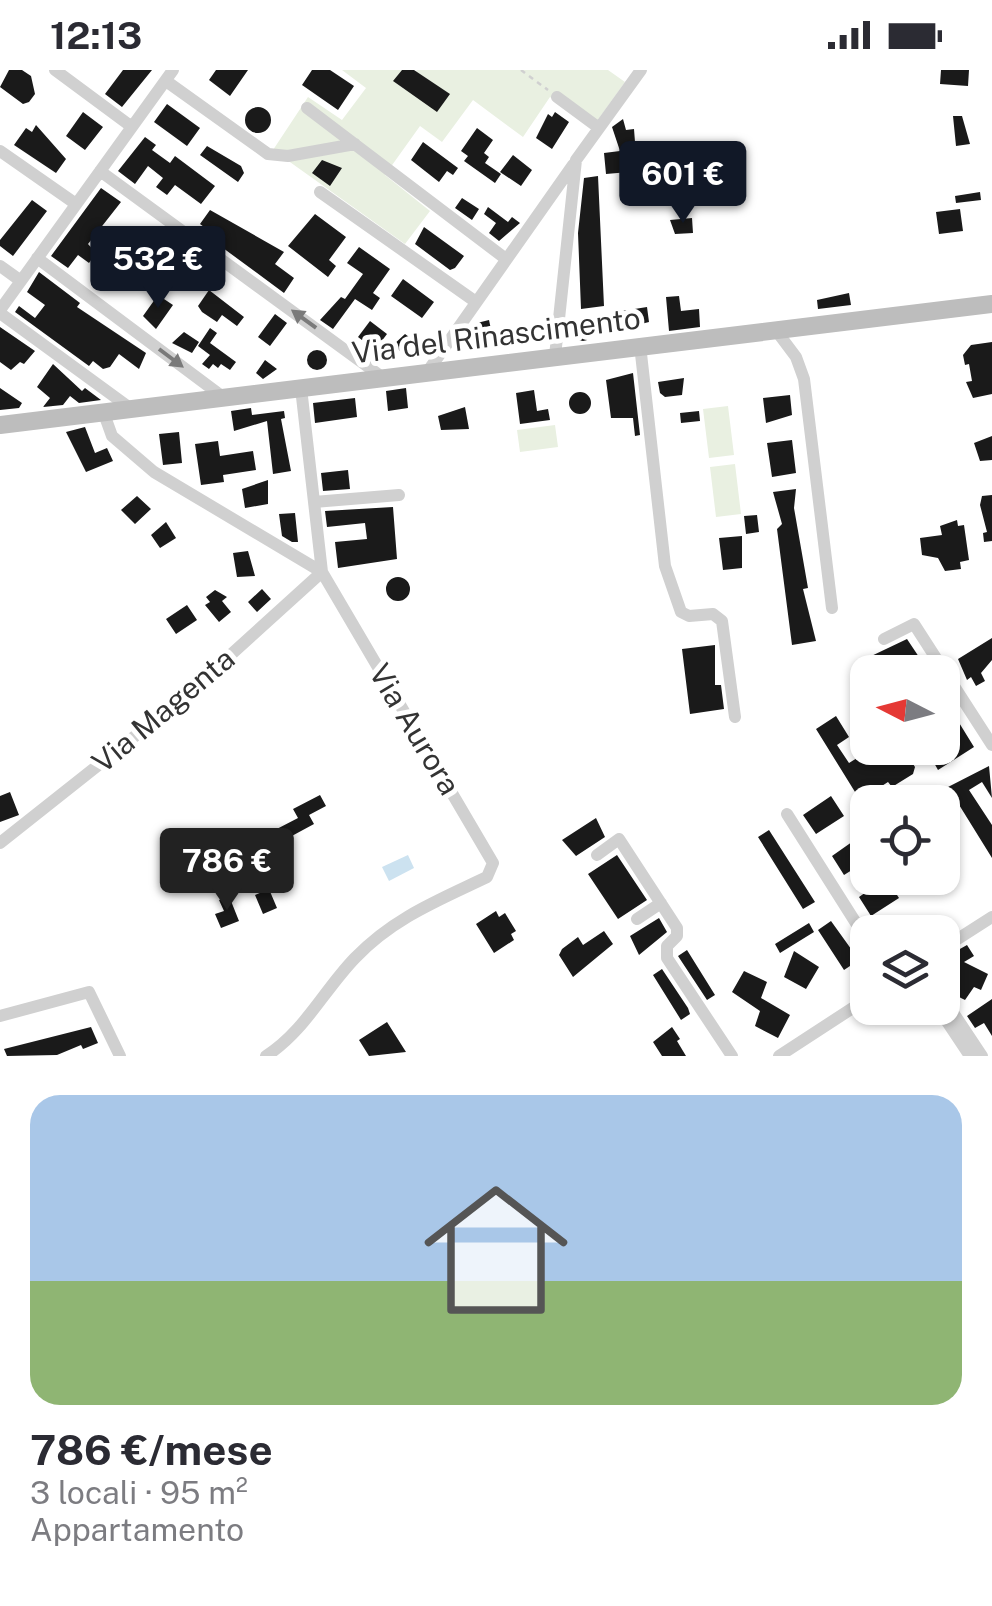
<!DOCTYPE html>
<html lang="it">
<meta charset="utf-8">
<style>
body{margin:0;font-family:"Public Sans",sans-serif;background:#f7f7f7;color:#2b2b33;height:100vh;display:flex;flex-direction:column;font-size:38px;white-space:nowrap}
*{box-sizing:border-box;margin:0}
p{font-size:32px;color:#7c7c81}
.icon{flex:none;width:55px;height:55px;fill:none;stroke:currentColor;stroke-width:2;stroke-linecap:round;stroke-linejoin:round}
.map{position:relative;height:986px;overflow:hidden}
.side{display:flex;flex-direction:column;background:#fff;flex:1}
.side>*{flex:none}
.needle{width:65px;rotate:276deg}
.fabs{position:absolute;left:850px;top:585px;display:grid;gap:20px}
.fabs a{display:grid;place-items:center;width:110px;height:110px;border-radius:20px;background:#fff;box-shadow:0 2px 8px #0004;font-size:50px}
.price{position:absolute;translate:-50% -85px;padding:0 22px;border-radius:10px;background:#111827;color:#fff;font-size:32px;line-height:65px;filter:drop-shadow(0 2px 5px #0008)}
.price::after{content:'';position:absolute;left:50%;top:60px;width:30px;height:22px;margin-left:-15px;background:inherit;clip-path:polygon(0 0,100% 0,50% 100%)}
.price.current{background:#222;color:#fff}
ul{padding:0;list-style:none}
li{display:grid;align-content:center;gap:20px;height:530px;padding:0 30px}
li span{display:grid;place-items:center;height:310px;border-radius:30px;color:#555}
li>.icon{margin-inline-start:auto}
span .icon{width:180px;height:180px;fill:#fffc;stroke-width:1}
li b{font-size:42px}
.status{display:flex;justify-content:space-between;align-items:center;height:70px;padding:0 50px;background:#fff;direction:ltr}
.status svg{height:28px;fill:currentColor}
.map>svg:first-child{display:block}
</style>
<div class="status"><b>12:13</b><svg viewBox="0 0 49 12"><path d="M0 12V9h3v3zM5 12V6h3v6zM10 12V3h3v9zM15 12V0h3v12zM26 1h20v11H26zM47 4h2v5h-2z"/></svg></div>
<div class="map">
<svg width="992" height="986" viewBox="0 0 992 986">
<rect width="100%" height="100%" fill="#fff"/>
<path fill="#e9f0e1" d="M342,0H402L394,11L404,19L417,0H608L625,12L592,58L550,27L523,67L473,30L442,72L420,56L385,105L430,141L405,174L273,80L308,27L342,50L366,18Z
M728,336L734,385L709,388L703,339Z
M555,355L558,377L520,382L517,360Z
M735,394L741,444L716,447L710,397Z"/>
<path fill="#cce2f0" d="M408,785L414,798L389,811L382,797Z"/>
<path fill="#1a1a1a" d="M9,0H22L31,6L35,24L29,32L23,34L0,17Z
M123,0H152L122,37L105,24Z
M216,0H248L230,26L209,10Z
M312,0H330L354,16L338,40L302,15Z
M402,0H414L450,24L437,42L393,11Z
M941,0H969L968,16L940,14Z
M167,34L200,58L187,76L154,52Z
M245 50a13 13 0 1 1 26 0a13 13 0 1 1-26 0Z
M83,42L103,57L85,80L66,66Z
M555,42L569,52L552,79L536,68L548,44L552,47Z
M953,46H962L970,74L956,76Z
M623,49L626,60L634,59L636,85L627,86L629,102L606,104L604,83L620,81L612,57Z
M36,55L66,89L56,103L14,75L26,58L32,62Z
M477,58L493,70L484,83L489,87L485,93L501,104L495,113L464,91L468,86L461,81Z
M145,67L156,75L152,80L170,93L175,86L215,116L201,134L175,115L167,125L156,117L163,108L148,96L135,114L118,101Z
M423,72L458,98L453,105L447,101L439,112L411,90Z
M207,76L241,96L244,103L238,112L200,85Z
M513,85L532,100L521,116L500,102Z
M322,90L342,98L330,116L312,103Z
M665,96L668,115L649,118L647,99Z
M598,106L604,236L581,239L578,163L584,108Z
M101,118L121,132L88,174L96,183L89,193L78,185L68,198L51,186Z
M980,122L981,130L956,133L955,126Z
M462,128L479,139L472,150L455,138Z
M32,130L47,141L13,186L0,176V170Z
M488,137L508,152L512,147L520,153L499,171L489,163L496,153L484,144Z
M960,139L963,161L939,164L936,142Z
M210,140L284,182L275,194L294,208L284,223L223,178L224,172L200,154Z
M315,144L346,167L329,190L336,196L328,207L288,176Z
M692,148L693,163L675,164L670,150Z
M424,157L464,186L455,198L450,200L415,174Z
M123,158L168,187L157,202L153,200L147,208L135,199L140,193L127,183L115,198L105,191Z
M359,177L390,199L373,223L380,228L372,240L355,229L333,259L320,250L341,227L345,229L363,204L347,193Z
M187,192L201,203L191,217L177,206Z
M39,202L80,233L77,237L146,283L139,299L119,284L110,297L103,299L93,291L89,296L15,242L19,236L35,248L45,235L27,222Z
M403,209L434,232L422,248L391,226Z
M209,220L244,247L237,256L222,245L217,252L202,242L198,236Z
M849,223L851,235L818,239L817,230Z
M158,225L173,235L156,259L143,246Z
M679,226L681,241L699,239L700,257L669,261L666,227Z
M647,237L649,252L625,258L622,241Z
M275,244L287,253L270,276L258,267Z
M489,250L493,269L477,273L473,254Z
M370,251L387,264L375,280L358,267Z
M574 262a9 9 0 1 1 18 0a9 9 0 1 1-18 0Z
M0,257L35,281L24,294L20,292L11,300L0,292Z
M210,258L217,263L210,273L236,292L230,300L221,294L218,298L213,294L209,299L202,294L210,285L198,276Z
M184,262L199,272L192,283L172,273Z
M405,264L420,275L411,288L392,276Z
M992,272V324L973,328L966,312L972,311L969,294L965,295L963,285L971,275Z
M307 290a10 10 0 1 1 20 0a10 10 0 1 1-20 0Z
M265,290L277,299L263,309L256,303Z
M53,294L82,321L85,318L101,330L79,333L70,326L63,335L43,337L50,328L37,317Z
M633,303L640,365L635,366L633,348H611L606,310Z
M684,308L682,325L665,327L660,323L658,312Z
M0,318L22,333L19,338L0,340Z
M406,318L408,338L388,341L386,321Z
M534,320L537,341L548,339L550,350L520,354L516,323Z
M569 333a11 11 0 1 1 22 0a11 11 0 1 1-22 0Z
M790,325L792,345L766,353L763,328Z
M355,328L357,347L315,353L313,333Z
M465,337L469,359L441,360L438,346Z
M251,338L252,345L284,341L285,348L281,349L291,401L273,404L267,351L234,361L231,341Z
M699,341L700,351L681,353L680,343Z
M85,357L95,383L107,378L113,391L86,402L66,362Z
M179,362L182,393L163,395L159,364Z
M992,366V390L980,391L974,373Z
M792,370L796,403L772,407L767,373Z
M218,371L220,386L253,381L256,400L223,405L224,412L201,415L195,374Z
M348,400L350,419L323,421L321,403Z
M268,410V434L245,438L242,419Z
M796,419L794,438L808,518L803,519L816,571L792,575L777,459L782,454L773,422Z
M992,425V471L984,472L983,463L987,462L980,435L982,426Z
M137,426L151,439L135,454L121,440Z
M393,437L397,489L338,498L335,472L367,469L365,453L327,457L325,441Z
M295,443L298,472H292L282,466L279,444Z
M757,445L759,462L746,464L744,446Z
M957,450L958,456L964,455L969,490L960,492L961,499L945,501L938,488L922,485L920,468L942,465L940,456Z
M166,452L176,468L160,478L151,465Z
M742,466V498L723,500L719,468Z
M248,481L255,506L237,507L233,483Z
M386 519a12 12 0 1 1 24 0a12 12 0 1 1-24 0Z
M262,519L271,529L257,542L248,532Z
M215,520L227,527L222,531L231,542L219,552L205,535L210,532L206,527Z
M187,535L197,550L176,564L166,549Z
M992,568V590L981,603L985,611L976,616L971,607L967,610L958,589Z
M907,569L929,602H874L865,589Z
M715,575V615H721L724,639L690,644L682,579Z
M863,616L868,636L862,640L851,623Z
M942,625L974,677L938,700L929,684L951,670L942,656Z
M836,646L849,667L837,675L849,693L865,683L862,678H873L880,689L903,678L915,697L913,704L892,717L888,712L860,730L816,659Z
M989,696L992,728L982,712L969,720L992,755V788L948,717Z
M10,722L19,745L0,752V726Z
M320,725L326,736L309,745L314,754L277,774L271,762L298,748L293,739Z
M831,726L844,746L816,764L803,745Z
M596,748L605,767L576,786L562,770Z
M769,760L815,832L803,839L758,767Z
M859,767L868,790L844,805L832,786Z
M617,785L647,830L618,849L588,804Z
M886,808L899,828L871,846L859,827Z
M913,808H929L926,810L931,818L923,823L918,815L914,818L909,810Z
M269,819L277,838L263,844L255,825Z
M229,826L239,851L221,858L215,844L224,841L219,830Z
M496,841L499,847L505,843L516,861L511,864L514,870L494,883L476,854Z
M912,845L923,862H886L900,853Z
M659,848L667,862L639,885L630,866Z
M831,851L859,890L844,900L818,860Z
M809,853L814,862L780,883L775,874Z
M604,861L613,874L573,907L559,885L562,879L578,867L583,875Z
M967,875L974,886L964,892L988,904L981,920L974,917L965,930L955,925L958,916L950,901L942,906V889Z
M687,880L715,925L707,930L678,886Z
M794,881L819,897L806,919L784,907Z
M662,899L688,938L690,944L681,950L653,905Z
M744,901L767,912L761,928L790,945L778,968L755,956L760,941L732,922Z
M992,929V966L984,953L975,958L967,946Z
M387,952L406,982L369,986L359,970Z
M91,957L98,973L83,979L81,975L57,985L7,986L4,979Z
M672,957L680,969L677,971L686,986H662L653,972Z"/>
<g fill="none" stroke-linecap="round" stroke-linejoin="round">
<path stroke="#d0d0d0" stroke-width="2.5" stroke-dasharray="5 5" stroke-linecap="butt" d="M521,0L548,20"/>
<path stroke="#d0d0d0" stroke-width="12" d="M55,0L132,57
M166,11L268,84L288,86L355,74
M557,27L599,58
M307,38L506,189
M0,81L76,134
M100,101L382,307
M320,122L476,232
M37,188L223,327
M0,196L21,211
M0,240L173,0
M0,243L130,338
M775,259L796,287L804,309L832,538
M640,275L665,496L681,542L689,546L713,544L722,551L735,647
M555,286L576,90L641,0
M428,301L573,95
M301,318L322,502
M103,341L112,366L154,402L322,502L493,793L487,807C439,830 393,848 355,888C324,920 304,962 266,986
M314,432L399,425
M884,569L914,554L992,675
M787,744L868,872
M0,773L183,628L322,502
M597,785L619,769L677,858V866L667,876V888L732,986
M637,849L661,833
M942,879L992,847
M942,926L982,986
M938,938L970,986
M0,946L89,922L120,986
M779,986L868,928"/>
<path stroke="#bdbdbd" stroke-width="18" d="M0,355L992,234"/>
</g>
<defs><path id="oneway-solid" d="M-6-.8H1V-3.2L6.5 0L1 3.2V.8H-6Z" transform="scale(2.5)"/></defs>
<g fill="#7a7a7a">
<use href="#oneway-solid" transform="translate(304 249) rotate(-144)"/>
<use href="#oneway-solid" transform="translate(171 288) rotate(37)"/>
</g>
<g text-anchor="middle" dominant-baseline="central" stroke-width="10" stroke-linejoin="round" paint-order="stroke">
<g font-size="30" fill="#333" stroke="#fff">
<text transform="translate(496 265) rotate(-7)">Via del Rinascimento</text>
<text transform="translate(163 640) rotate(-40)">Via Magenta</text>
<text transform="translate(415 659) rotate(59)">Via Aurora</text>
</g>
</g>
</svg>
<div class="fabs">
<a><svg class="needle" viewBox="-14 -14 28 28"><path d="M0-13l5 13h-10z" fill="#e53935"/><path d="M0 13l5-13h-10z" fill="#7c7c81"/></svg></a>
<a><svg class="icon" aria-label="locate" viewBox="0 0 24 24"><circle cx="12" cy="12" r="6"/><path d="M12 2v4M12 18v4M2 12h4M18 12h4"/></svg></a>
<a><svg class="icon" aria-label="layers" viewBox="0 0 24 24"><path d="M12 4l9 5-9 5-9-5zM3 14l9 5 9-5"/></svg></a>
</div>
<b class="price" style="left:683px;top:156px">601 €</b>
<b class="price" style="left:158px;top:241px">532 €</b>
<b class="price current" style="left:227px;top:843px">786 €</b>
</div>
<section class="side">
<ul>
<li><span style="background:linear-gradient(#a9c7e8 60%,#8fb573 0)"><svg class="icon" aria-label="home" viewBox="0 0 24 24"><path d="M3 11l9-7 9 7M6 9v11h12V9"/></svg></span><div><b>786 €/mese</b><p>3 locali · 95 m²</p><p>Appartamento</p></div></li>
</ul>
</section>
